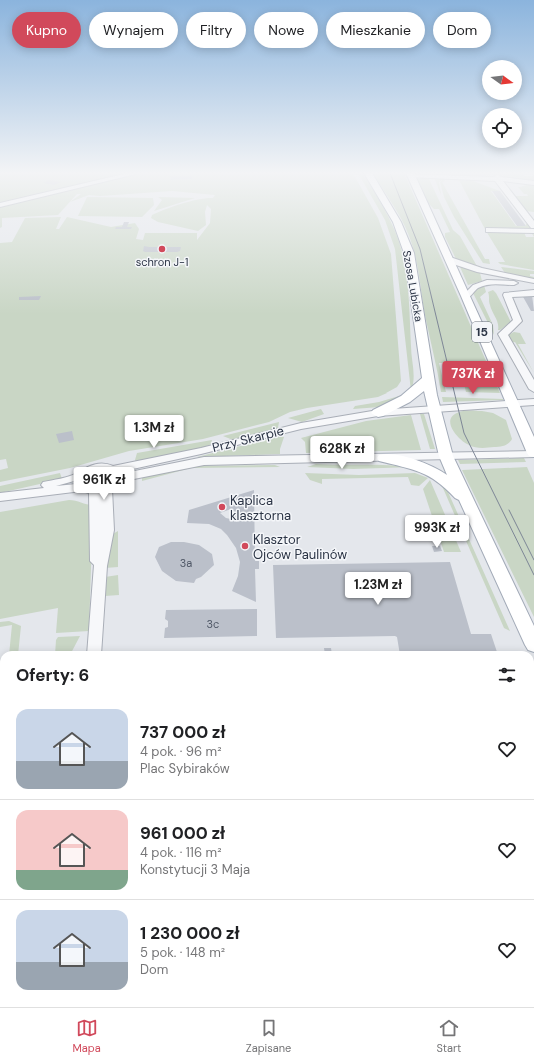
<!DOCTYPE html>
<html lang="pl">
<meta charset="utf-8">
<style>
body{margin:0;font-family:"DM Sans",sans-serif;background:#f2f2f2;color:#202124;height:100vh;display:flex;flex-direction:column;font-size:15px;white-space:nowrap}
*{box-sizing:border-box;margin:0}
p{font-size:13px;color:#757577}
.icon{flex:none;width:22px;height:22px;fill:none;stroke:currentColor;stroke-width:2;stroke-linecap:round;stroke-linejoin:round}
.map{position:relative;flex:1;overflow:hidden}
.panel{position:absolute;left:0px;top:651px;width:534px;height:356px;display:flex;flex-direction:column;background:#fff;border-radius:12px 12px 0 0;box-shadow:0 2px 10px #0003}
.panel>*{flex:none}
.guide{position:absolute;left:12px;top:12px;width:510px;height:36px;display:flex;gap:8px}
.needle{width:26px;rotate:105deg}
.fabs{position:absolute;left:482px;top:60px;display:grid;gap:8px}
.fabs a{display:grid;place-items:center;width:40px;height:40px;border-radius:50%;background:#fff;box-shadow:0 2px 10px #0003;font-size:20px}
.price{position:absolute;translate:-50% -34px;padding:0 9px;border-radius:4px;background:#fff;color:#222;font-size:13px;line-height:26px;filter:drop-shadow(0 1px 2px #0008)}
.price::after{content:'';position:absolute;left:50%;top:24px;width:12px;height:9px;margin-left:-6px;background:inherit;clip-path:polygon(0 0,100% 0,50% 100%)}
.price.on{background:#d1495b;color:#fff}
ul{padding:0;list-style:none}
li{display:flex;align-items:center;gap:12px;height:100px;padding:0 16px}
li+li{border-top:1px solid #e0e0e0}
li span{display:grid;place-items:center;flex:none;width:112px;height:80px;border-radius:12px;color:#555}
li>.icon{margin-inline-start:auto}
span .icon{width:48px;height:48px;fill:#fffc;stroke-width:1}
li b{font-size:17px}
h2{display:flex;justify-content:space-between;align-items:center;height:48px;padding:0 16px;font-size:17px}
.tag{padding:0 14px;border-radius:18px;background:#fff;box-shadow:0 2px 10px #0003;font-size:14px;line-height:36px}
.tag.on{background:#d1495b;color:#fff}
.tab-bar{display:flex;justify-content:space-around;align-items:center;height:56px;border-top:1px solid #e0e0e0;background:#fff;font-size:11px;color:#757577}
.tab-bar a{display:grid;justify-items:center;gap:2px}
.tab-bar .on{color:#d1495b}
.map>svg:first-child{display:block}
</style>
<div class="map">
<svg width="534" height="1007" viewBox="0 0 534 1007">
<rect width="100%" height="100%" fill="#e4e7ec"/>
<path fill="#c9d6c5" d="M0,173H221L223,175H238L240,173H350L355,177L378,218L391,254L401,381L397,387L386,393H387L378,397L307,408L290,412L269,422L203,439L129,451L70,468L0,482V470L8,468L6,459L0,460V243L12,242L25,218L61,217L56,229H59L67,217L111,227L135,223L139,229L136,239L143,240L145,233H197V240L210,223L211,209L207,205L205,212L206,225L198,231L158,222L151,218L152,215C166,208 198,197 213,198L215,195L172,191L100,196L89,195L70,202L81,194H77L58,215L2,218V227L0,228Z
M358,173H361L366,178C376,195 387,212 395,231C410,267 409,308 411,346C411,361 417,376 411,391L395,249L385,220Z
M373,173H404L500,393L466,392L459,364L445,361V363H439L446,392H441C437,367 431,344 426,320C420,292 420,264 409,236C401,214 385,194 373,173Z
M499,173H522L524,176H533L532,174H534V182L501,179L499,176L523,178L499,175Z
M428,177L453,230L460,236L478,268L456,259L445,237V233L450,232L439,209H434L428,203L418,179Z
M434,177C438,178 443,177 445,181L442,182L485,259H489L490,264L483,263L454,217L444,197L440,182L444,179L439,182L441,195Z
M459,180L473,181L500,191H491L516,226H526V224H529L532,228L526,230L485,229Z
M530,184L534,185V212L525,211L514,196H528L527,194H524L518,187H506H520Z
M87,197L153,198L154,205L142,217L78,216Z
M158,197L195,198L154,211L162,200Z
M486,231L524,232L526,237H534L531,232H534V270L500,264L498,262H505Z
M460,267L480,273L482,281L468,285Z
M501,267L534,271V274H530V276L534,277V279L505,273Z
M484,285L486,292L480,297L493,325L494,335L473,293L474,289Z
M493,290L496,293L511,322L500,330H498C500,321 492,314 490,305C488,301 490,297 488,292Z
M514,332L520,333L526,344H518L534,373L515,342L510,343L508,335Z
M399,396L403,397L380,407L353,409L355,406L379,402Z
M442,397L503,399V400L443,402Z
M321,409L324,414L302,422L288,418Z
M482,411L493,413L506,420L512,439C508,446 501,447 494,447C486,448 476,449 469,445C459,441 440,420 457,413C464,409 475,411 482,411Z
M420,414H424L435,449H430Z
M411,415L421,450L306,453L305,442L301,438L366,421Z
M279,422L278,428L233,440L223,436Z
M279,436L284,437L280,449V454L197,457Z
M212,440L211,444L205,447L137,463L135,460L137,453Z
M524,458L526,462L460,464L458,460Z
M316,464C348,466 381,463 413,467L353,469L307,467Z
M275,465L280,467L191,468L142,481V478L193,466Z
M527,467L534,483V617L462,470Z
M60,473L62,479L0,493V486Z
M305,473L359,475L415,473L428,478L419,486L411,485L408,477L322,479V484L310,480Z
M439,479L448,492L510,631L504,628Z
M430,480L461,552H444L423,489Z
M69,500C78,500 84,505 93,505L89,631L56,633L58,608L0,619V512Z
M118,531V567L105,568L111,535Z
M118,575L119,595L105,596V577Z
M9,621L21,626L18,655H9L12,625L0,627V622Z
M80,636L70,655H55L56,640L58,637Z
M4,697V768L0,784V733Z
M4,876V1003H23L22,1007H0V894Z
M530,940L531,943H534V1007H459L458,1003H530Z
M81,1003H126V1007H81Z"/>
<path fill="#bbc0ca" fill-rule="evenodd" d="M170,176H192V179L171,180Z
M48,180L61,182L54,185L44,183Z
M492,191H500L526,226H517Z
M124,222H129L127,227H132L131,229H115L116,227H122Z
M144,246L149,247H181L180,251L177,252H145L143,251Z
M522,295H532L534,311H531Z
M41,296L39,300H19V297Z
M72,431L74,440L59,443L56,434Z
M254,490L255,561H259V569H255L256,602L232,591L238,576L240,562L236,548L227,535L221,529L209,524L187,523L189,510ZM231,509L235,512V520L226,518L220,513Z
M171,542H184L199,545L212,554L214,565L201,577L196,579L194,583L176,581L162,571L155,557L159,547Z
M432,546H440L442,551L434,552Z
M450,562L471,634H491L498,655H400L397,637L395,636L276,638L273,565Z
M257,609V636L164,638L165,628L168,627V621L165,619L166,610Z
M324,648H331L332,655H325Z
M206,1003H244V1007H206Z"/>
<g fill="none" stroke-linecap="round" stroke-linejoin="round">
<defs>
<path id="minor" d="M128,173H140L0,207V203Z
M411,174L494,177L497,174L501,177L534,181V185L503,181L534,221V228H531L495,181L409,177V175Z
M486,228L534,229V233L489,232H486Z
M447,258H453L482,268L534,279V283L477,272L447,262Z
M487,280L514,281L518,283L514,285C503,285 489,282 478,288C474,291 471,297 466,299L462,296L473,285Z
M534,290V296L512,297L522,321L508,335L534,380V392L529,389L498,334L513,320L503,295L504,293Z
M534,399V405L378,416L301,429L201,454L119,472L120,474L204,457L534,451V457L204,465L119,482L112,489L114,530L107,566L101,655H87L94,565L90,561L89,493L82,491L0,501V493L44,488L41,485L43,482C53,480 68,478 77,473C89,466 99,460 113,466L201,448L301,423L378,410ZM96,471H105L108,474V481L99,485L88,484L85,478ZM74,481L76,484L56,486Z
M0,812H4V830H0Z
M25,1003H45L44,1007H24Z
M409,1003H429V1007H409Z"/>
<path id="major" d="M364,173H372L401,222L414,253L437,395L453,456L534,626V652L528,650L525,645L459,500L455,498C429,470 414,470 379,461L377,458L379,455C397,450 433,465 447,475L439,456L424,391L410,402L383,416L378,417L371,413L373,410L401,396L422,378L404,253L393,222Z
M406,173H414L534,437V457L529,456L527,453L461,296Z"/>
</defs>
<use href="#minor" stroke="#a9aeb7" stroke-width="2"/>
<use href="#major" stroke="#a3abb8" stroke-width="2"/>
<use href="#minor" fill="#f7f8fa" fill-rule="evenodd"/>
<use href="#major" fill="#fff" fill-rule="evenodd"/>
<path stroke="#7d8696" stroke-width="1" d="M390,173L420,249L464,433L534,575
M509,510L534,560"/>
</g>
<linearGradient id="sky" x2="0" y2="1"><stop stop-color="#8bb4dd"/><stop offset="0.55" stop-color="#f3f4f6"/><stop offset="1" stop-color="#f3f4f6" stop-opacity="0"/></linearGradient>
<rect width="534" height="314" fill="url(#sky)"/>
<g fill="#d1495b" stroke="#f4f6f9" stroke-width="1.5">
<circle cx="162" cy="249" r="4"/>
<circle cx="222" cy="507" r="4"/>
<circle cx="245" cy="546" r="4"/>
</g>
<g text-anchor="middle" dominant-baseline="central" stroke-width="3" stroke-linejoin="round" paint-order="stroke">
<g font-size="11" fill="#2b3445" stroke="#f4f6f9">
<text x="162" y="262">schron J-1</text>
</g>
<g font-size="11" fill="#2b3445" stroke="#f4f6f9">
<text transform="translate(413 286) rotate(80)">Szosa Lubicka</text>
</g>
<g font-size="11" fill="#4f5766">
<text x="186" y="563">3a</text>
<text x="213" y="624">3c</text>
</g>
<rect fill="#f4f6f9" stroke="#676e7b" stroke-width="1" x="472" y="322" width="20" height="20" rx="3"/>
<g font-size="12" font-weight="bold" fill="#2b3445">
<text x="482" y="332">15</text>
</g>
<g font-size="13" fill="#2b3445" stroke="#f4f6f9">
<text transform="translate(248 439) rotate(-14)">Przy Skarpie</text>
</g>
<g font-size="13" fill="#2b3445" stroke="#f4f6f9" text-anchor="start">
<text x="230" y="500">Kaplica<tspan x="230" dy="15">klasztorna</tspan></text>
<text x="253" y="539">Klasztor<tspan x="253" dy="15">Ojców Paulinów</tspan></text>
</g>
</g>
</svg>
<div class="fabs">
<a><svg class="needle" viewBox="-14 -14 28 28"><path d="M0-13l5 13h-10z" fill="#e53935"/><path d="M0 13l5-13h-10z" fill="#757577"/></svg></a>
<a><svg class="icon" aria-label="locate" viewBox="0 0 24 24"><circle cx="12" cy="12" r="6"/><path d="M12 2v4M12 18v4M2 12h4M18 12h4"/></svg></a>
</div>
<b class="price on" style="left:473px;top:395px">737K zł</b>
<b class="price" style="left:154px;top:449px">1.3M zł</b>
<b class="price" style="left:342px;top:470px">628K zł</b>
<b class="price" style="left:104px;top:501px">961K zł</b>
<b class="price" style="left:437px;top:549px">993K zł</b>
<b class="price" style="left:378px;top:606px">1.23M zł</b>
<div class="guide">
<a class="tag on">Kupno</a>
<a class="tag">Wynajem</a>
<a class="tag">Filtry</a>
<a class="tag">Nowe</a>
<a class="tag">Mieszkanie</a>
<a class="tag">Dom</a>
</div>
<section class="panel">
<h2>Oferty: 6<svg class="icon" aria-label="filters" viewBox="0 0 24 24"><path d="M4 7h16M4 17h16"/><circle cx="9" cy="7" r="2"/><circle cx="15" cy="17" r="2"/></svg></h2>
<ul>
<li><span style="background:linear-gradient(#c9d6e8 65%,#9aa5b1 0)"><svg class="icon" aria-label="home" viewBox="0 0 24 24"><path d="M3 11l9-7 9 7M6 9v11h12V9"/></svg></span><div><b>737 000 zł</b><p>4 pok. · 96 m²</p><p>Plac Sybiraków</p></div><svg class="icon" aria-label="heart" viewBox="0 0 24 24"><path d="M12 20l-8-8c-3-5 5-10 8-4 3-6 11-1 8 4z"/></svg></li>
<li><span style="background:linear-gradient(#f6c9c9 75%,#7fa58c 0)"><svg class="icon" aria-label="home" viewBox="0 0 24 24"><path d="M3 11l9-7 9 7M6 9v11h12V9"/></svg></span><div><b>961 000 zł</b><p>4 pok. · 116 m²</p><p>Konstytucji 3 Maja</p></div><svg class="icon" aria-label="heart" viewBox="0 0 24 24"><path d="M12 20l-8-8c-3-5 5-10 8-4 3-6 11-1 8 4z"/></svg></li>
<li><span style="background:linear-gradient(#c9d6e8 65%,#9aa5b1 0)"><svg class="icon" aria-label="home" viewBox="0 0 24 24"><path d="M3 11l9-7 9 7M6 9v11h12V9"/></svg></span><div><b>1 230 000 zł</b><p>5 pok. · 148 m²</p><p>Dom</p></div><svg class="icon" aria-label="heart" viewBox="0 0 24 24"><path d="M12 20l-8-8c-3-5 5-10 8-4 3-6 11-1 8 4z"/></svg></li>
</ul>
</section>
</div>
<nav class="tab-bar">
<a class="on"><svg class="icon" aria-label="map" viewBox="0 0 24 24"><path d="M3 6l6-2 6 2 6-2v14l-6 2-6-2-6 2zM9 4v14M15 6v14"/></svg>Mapa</a>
<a><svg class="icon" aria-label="saved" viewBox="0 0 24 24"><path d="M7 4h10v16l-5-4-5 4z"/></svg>Zapisane</a>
<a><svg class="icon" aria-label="home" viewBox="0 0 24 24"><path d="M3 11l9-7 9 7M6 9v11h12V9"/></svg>Start</a>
</nav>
